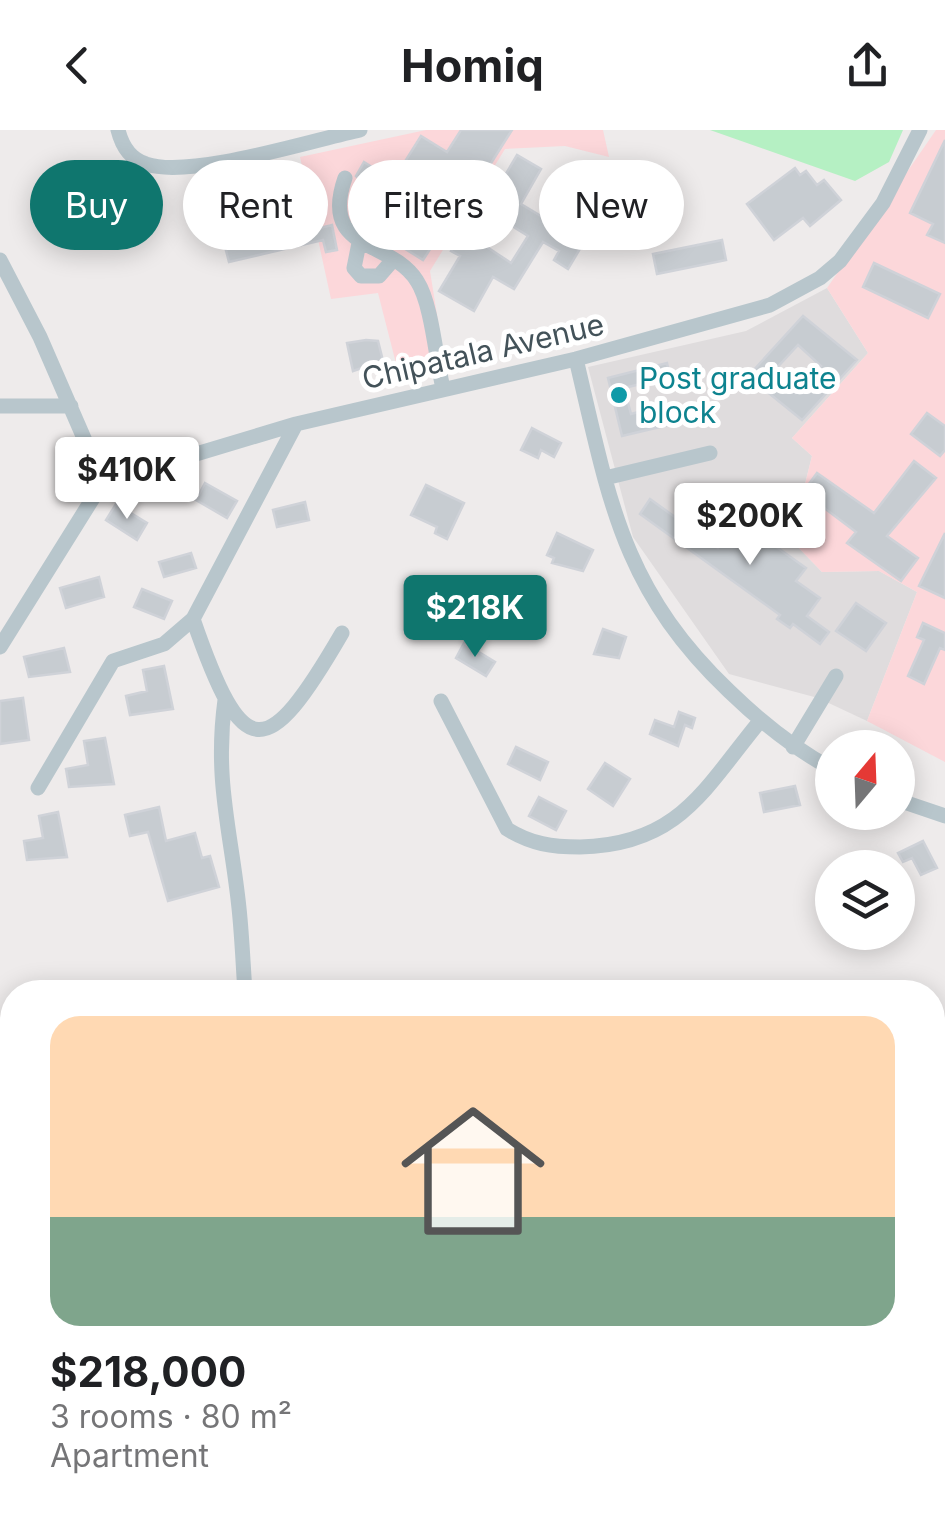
<!DOCTYPE html>
<meta charset="utf-8">
<style>
body{margin:0;font-family:Inter,sans-serif;background:#f6f6f6;color:#202124;height:100vh;display:flex;flex-direction:column;font-size:38px;white-space:nowrap}
*{box-sizing:border-box;margin:0}
p{font-size:32px;color:#757577}
.icon{flex:none;width:55px;height:55px;fill:none;stroke:currentColor;stroke-width:2;stroke-linecap:round;stroke-linejoin:round}
.map{position:relative;flex:1;overflow:hidden}
.sheet{position:absolute;left:0px;top:850px;width:945px;height:550px;display:flex;flex-direction:column;background:#fff;border-radius:40px 40px 0 0;box-shadow:0 5px 25px #0003}
.sheet>*{flex:none}
.banner{position:absolute;left:30px;top:30px;width:885px;height:90px;display:flex;gap:20px}
.needle{width:65px;rotate:19deg}
.tools{position:absolute;left:815px;top:600px;display:grid;gap:20px}
.tools a{display:grid;place-items:center;width:100px;height:100px;border-radius:50%;background:#fff;box-shadow:0 5px 25px #0003;font-size:50px}
.price{position:absolute;translate:-50% -85px;padding:0 22px;border-radius:10px;background:#fff;color:#222;font-size:32px;line-height:65px;filter:drop-shadow(0 2px 5px #0008)}
.price::after{content:'';position:absolute;left:50%;top:60px;width:30px;height:22px;margin-left:-15px;background:inherit;clip-path:polygon(0 0,100% 0,50% 100%)}
.price.selected{background:#0f766e;color:#fff}
ul{padding:0;list-style:none}
li{display:grid;align-content:center;gap:20px;height:530px;padding:0 50px}
li+li{border-top:2px solid #e0e0e0}
li span{display:grid;place-items:center;height:310px;border-radius:30px;color:#555}
li>.icon{margin-inline-start:auto}
span .icon{width:180px;height:180px;fill:#fffc;stroke-width:1}
li b{font-size:42px}
.pill{padding:0 35px;border-radius:45px;background:#fff;box-shadow:0 5px 25px #0003;font-size:35px;line-height:90px}
.pill.selected{background:#0f766e;color:#fff}
header{display:flex;justify-content:space-between;align-items:center;height:130px;padding:0 50px;background:#fff;font-size:45px;font-weight:700}
.map>svg:first-child{display:block}
</style>
<header><svg class="icon" aria-label="back" viewBox="0 0 24 24"><path d="M15 5l-7 7 7 7"/></svg>Homiq<svg class="icon" aria-label="share" viewBox="0 0 24 24"><path d="M12 15V3M7 8l5-5 5 5M5 13v7h14v-7"/></svg></header>
<div class="map">
<svg width="945" height="1400" viewBox="0 0 945 1400">
<rect width="100%" height="100%" fill="#eeebeb"/>
<path fill="#dfdcdd" d="M827,158L868,223L792,308L812,326L791,410L822,442L879,441L917,462L867,591L818,568L729,544L633,407L588,237L746,201Z"/>
<path fill="#fcd7da" d="M426,0H603L609,27L565,16L505,19L430,141L446,241L400,249L378,163L331,169L300,27Z
M936,0H945V632L867,591L917,462L879,441L822,442L791,410L812,326L792,308L868,223L827,158Z
M460,1388H565L543,1400H450L447,1395Z"/>
<path fill="#b5f0c3" d="M710,0H903L889,32L855,51Z
M932,1030L945,1034V1134L933,1137Z"/>
<g fill="none" stroke-linecap="round" stroke-linejoin="round">
<path stroke="#7fe9f0" stroke-width="22" d="M0,995L12,985
M932,1099L945,1098"/>
</g>
<path fill="#c7ccd1" stroke="#cfd2d8" stroke-width="2.5" fill-rule="evenodd" d="M461,0H512L481,49L497,59L517,25L541,39L521,74L541,86L563,51L583,62L564,93L587,107L568,139L554,130L559,121L543,112L514,159L493,147L474,181L439,161L460,126L451,121L462,102L476,111L492,84L483,78L491,66L475,56L450,94L425,78L434,63L399,41L421,6L447,22ZM504,91L528,106L511,133L487,117Z
M945,10V113L927,105L933,94L910,83Z
M364,32L397,53L382,77L436,110L423,130L352,86V68L362,52L356,46Z
M795,38L800,45L806,41L817,55L824,50L841,70L810,96L803,88L774,110L747,74Z
M304,86L308,101L332,95L337,120L326,122L323,110L229,132L223,109Z
M722,110L726,130L657,144L653,124Z
M874,133L940,164L928,188L863,157Z
M803,186L857,230L802,290L760,256L751,243ZM798,215L821,236L795,263L773,242Z
M366,210L378,211L383,231L353,241L347,213Z
M667,233L670,247L624,258L631,284L676,272L681,292L622,306L608,248Z
M927,283L945,296V320L940,326L911,304Z
M532,298L561,313L554,327L541,320L538,328L521,320Z
M914,331L936,348L887,406L918,428L901,451L847,413L856,402L803,362L817,343L874,383Z
M205,353L237,371L227,388L196,370Z
M426,355L464,373L447,409L435,403L437,397L411,385Z
M650,369L718,418L739,390L806,438L796,451L820,468L807,486L829,502L820,514L793,494L790,498L777,489L780,485L640,384Z
M305,372L309,390L277,397L273,380Z
M116,374L147,393L137,410L106,390Z
M557,403L593,420L583,441L552,433L554,428L547,425Z
M945,403V468L919,456Z
M191,423L196,438L164,447L159,432Z
M99,447L104,467L66,478L60,458Z
M142,459L172,471L164,489L134,477Z
M856,473L886,493L866,521L836,501Z
M923,493L945,503V520L940,518L924,554L908,546L924,510L917,507Z
M603,499L626,507L619,528L594,524Z
M464,513L495,532L486,546L456,528Z
M64,518L70,542L29,547L24,527Z
M164,536L173,579L130,585L126,566L147,561L143,540Z
M23,568L29,610L0,614V571Z
M679,582L695,588L692,598L685,595L678,616L650,604L655,590L674,597Z
M105,608L114,654L69,657L66,639L88,635L84,611Z
M516,617L548,632L540,650L508,634Z
M605,633L630,649L613,676L588,659Z
M795,656L800,675L764,682L760,663Z
M539,667L566,681L556,700L529,686Z
M159,677L166,711L195,703L202,728L210,726L219,757L168,771L148,702L130,706L125,685Z
M58,682L67,727L27,730L24,711L43,708L39,686Z
M923,711L937,738L921,745L912,728L903,732L898,723Z
M606,1388H674L680,1400H612Z
M909,1388H917L918,1393L943,1390L944,1400H866L871,1391Z"/>
<g fill="none" stroke-linecap="round" stroke-linejoin="round">
<path stroke="#b8c6cc" stroke-width="15" d="M118,0C122,16 130,29 146,34C190,49 310,11 360,0
M345,48C319,122 391,109 417,151C432,174 436,230 443,258
M359,113L354,138L361,146H379L392,131
M0,130L40,207L103,352
M576,229C609,368 621,458 729,561C761,592 793,618 832,639
M0,276H71
M605,348L710,323
M193,489C243,634 266,634 342,503
M0,517L103,352L296,294L576,229L770,175L820,148L840,131L883,73L920,0
M225,570C214,650 231,701 239,778C242,806 243,834 245,862
M441,571L507,699C531,714 552,717 580,717C679,715 704,659 760,591
M793,617L836,546
M38,658L113,531L164,514L193,489L296,294
M898,670L945,686
M0,1139L12,1140
M0,1295L12,1309
M58,1388L61,1400
M383,1388L385,1400
M586,1388L594,1400
M731,1388L733,1400
M162,1400L163,1388
M272,1400V1388
M427,1400L448,1388"/>
<path stroke="#a8c0cd" stroke-width="20" d="M0,1107L12,1105
M932,1288L945,1287"/>
</g>
<circle fill="#0f9aa8" stroke="#fff" stroke-width="4" cx="619" cy="265" r="10"/>
<g text-anchor="middle" dominant-baseline="central" stroke-width="10" stroke-linejoin="round" paint-order="stroke">
<g font-size="30" fill="#435259" stroke="#fff">
<text transform="translate(483 221) rotate(-13)">Chipatala Avenue</text>
</g>
<g font-size="30" fill="#0d838f" stroke="#fff" text-anchor="start">
<text x="639" y="248">Post graduate<tspan x="639" dy="34">block</tspan></text>
</g>
</g>
</svg>
<div class="tools">
<a><svg class="needle" viewBox="-14 -14 28 28"><path d="M0-13l5 13h-10z" fill="#e53935"/><path d="M0 13l5-13h-10z" fill="#757577"/></svg></a>
<a><svg class="icon" aria-label="layers" viewBox="0 0 24 24"><path d="M12 4l9 5-9 5-9-5zM3 14l9 5 9-5"/></svg></a>
</div>
<b class="price" style="left:127px;top:392px">$410K</b>
<b class="price" style="left:750px;top:438px">$200K</b>
<b class="price selected" style="left:475px;top:530px">$218K</b>
<div class="banner">
<a class="pill selected">Buy</a>
<a class="pill">Rent</a>
<a class="pill">Filters</a>
<a class="pill">New</a>
</div>
<section class="sheet">
<ul>
<li><span style="background:linear-gradient(#ffd9b3 65%,#7fa58c 0)"><svg class="icon" aria-label="home" viewBox="0 0 24 24"><path d="M3 11l9-7 9 7M6 9v11h12V9"/></svg></span><div><b>$218,000</b><p>3 rooms · 80 m²</p><p>Apartment</p></div></li>
</ul>
</section>
</div>
